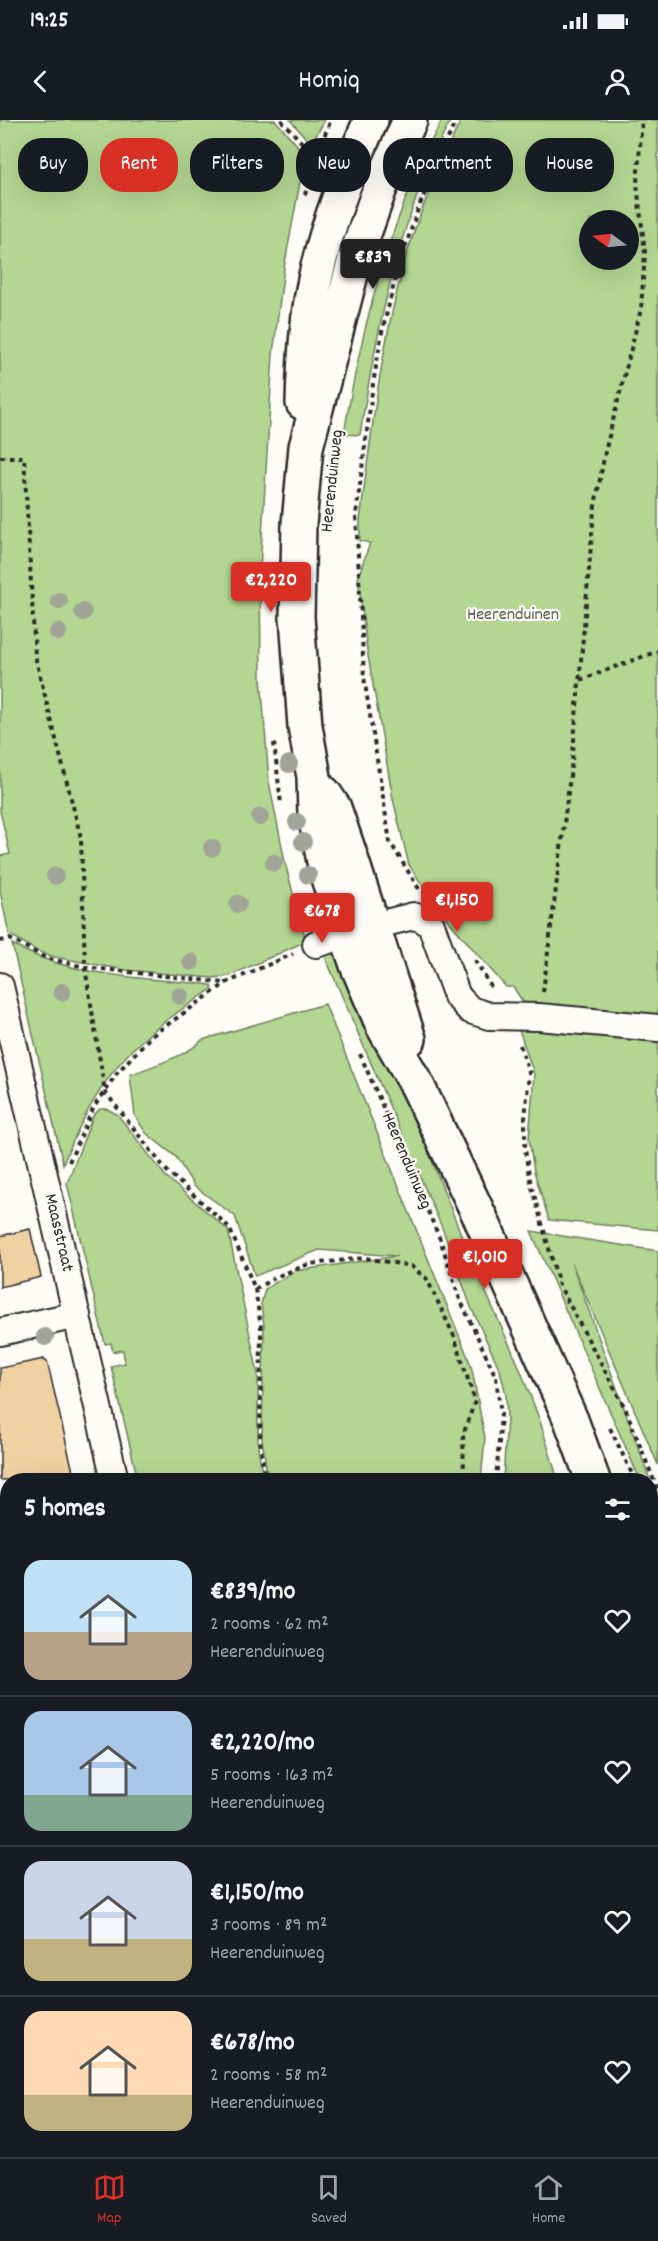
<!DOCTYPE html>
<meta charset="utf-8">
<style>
body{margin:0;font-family:Dekko,sans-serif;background:#242831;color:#f1f3f6;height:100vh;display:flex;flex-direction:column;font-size:22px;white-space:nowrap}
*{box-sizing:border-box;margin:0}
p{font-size:20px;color:#9ea1a6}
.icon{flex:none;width:33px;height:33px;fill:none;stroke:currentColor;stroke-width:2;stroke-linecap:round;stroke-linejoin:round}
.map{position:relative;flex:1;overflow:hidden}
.panel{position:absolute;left:0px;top:1353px;width:658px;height:684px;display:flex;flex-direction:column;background:#171b24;border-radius:24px 24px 0 0;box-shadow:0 6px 24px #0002}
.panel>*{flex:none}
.hud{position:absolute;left:18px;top:18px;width:622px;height:54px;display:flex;gap:12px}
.needle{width:39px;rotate:285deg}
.fabs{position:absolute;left:579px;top:90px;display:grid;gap:12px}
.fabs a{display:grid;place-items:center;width:60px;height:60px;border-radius:50%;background:#171b24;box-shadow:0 6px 24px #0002;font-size:30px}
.price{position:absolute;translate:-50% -51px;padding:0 14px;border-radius:6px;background:#d93025;color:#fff;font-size:20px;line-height:39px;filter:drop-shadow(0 2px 3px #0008)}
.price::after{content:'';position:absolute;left:50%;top:36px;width:18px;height:14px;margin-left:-9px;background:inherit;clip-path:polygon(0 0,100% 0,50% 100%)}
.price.selected{background:#222;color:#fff}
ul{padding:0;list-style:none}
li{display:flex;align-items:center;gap:18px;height:150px;padding:0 24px}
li+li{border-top:2px solid #363941}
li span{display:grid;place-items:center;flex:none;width:168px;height:120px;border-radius:18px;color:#555}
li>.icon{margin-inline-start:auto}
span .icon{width:72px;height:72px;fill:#fffc;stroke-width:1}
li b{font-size:26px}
h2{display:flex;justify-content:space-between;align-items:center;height:72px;padding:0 24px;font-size:26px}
.pill{padding:0 21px;border-radius:24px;background:#171b24;box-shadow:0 6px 24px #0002;font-size:21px;line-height:54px}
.pill.selected{background:#d93025;color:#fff}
.status{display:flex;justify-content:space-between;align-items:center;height:42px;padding:0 30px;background:#171b24;direction:ltr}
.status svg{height:16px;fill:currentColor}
header{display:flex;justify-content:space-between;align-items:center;height:78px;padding:0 24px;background:#171b24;font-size:27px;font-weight:600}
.menu{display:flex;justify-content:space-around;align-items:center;height:84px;border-top:2px solid #363941;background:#171b24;font-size:16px;color:#9ea1a6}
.menu a{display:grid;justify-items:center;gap:3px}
.menu .selected{color:#d93025}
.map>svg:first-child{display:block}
</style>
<div class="status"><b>19:25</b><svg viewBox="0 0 49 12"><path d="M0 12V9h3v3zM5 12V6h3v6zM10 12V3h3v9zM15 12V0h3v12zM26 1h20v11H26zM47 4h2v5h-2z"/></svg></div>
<header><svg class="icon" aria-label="back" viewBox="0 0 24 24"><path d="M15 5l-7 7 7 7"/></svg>Homiq<svg class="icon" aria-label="person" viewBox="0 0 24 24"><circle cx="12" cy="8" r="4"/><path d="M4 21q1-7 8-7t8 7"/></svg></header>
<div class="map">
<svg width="658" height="2037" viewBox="0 0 658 2037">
<rect width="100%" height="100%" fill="#fdfcf7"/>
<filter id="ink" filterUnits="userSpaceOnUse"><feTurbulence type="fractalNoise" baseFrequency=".0167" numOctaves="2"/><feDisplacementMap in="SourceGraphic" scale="12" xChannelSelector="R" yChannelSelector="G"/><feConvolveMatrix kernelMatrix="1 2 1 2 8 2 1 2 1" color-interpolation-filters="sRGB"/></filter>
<g filter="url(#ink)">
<path fill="#b3d691" stroke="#6f805e" stroke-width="1.5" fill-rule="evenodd" d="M0,0H275L297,25L304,41L284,148L273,234L260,449L261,557L269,662L286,747L306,821L229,856L213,858L126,850L55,837L37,831L9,814L0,771V736L10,734L0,691Z
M290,0H325L311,24Z
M442,0H451C399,97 377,208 360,315L344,314C362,205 390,98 442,0Z
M461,0H658V1110L549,1100L534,1051L529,1019L534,954L518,907L539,905L513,867H506L439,790L409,745L393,679L367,530L358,457L370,423L360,421V401C371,314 381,228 404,144C418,94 439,47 461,0ZM590,100H628V140H590Z
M12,824C71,858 144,857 211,865L213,868C185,887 156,906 132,930C100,962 80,1003 63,1044Z
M341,827L423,1018L470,1137L518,1244L539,1298L558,1360H503L507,1298L506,1275L500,1250L471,1187L443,1110L326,839L325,834Z
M325,884L471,1245L485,1318L481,1360H268L262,1319L264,1205L261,1184L265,1169L295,1151L397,1136L319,1130L255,1156L235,1096L194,1066L176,1037L146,1013L135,996L130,955C151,946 188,936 202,920Z
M100,989H107L118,995L167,1058L228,1110L258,1254V1326L263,1360H138L111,1246L125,1243L123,1230L113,1232L111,1223L105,1224L67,1063L93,996Z
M531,1111L658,1131V1345L572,1144L650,1360H640Z
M658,1931V2037H644L645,2030H651V1980Z
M319,2030H505L507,2037H318Z"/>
<path fill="#f0d1a2" stroke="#2b2b2b" stroke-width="1.5" d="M30,1109L41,1157L0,1167V1116Z
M44,1239V1241H47L75,1360H0V1248Z"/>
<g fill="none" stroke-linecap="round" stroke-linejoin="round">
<defs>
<path id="minor" d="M316,824L374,806L413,796L423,799L431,805L457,876L470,890L489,896L539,897L658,908
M0,866L115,1360
M0,1212L77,1195
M0,1622L8,1620
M271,2030L273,2037"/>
<path id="secondary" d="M410,0L380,68L355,139L306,327L299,404L297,497L305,606L314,657L315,695L326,752L357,845L383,906L417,965L481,1099L571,1300L593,1360
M303,283C304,243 306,200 315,160C327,104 348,52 371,0
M324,673L334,688L349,732L409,919
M611,2037L612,2030"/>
</defs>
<use href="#minor" stroke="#2b2b2b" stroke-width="30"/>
<use href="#secondary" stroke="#2b2b2b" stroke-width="38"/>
<path stroke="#2b2b2b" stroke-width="4" stroke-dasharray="4.5 4.5" stroke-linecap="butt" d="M281,0L321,43
M305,75L315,38L331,0
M0,337H24L35,536L81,718L85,847L105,972L167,1051L229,1107L255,1169L278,1156L309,1144L365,1138L411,1146L427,1159L454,1216L475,1281L463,1315L464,1352L460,1360
M580,560L658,531
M274,623L281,684
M419,769L390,722L364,557L356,395L373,264L382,212L397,152L418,89L456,0
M0,821L10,819L46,838L85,847L226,863
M475,840L491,867
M543,872L573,632L594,391L605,332L641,189L645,133L637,64L642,0
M520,925L529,952L525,999V1029L529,1056L559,1165L626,1290L658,1371
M360,934L440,1119L459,1177L496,1257L501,1295L496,1360
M69,1042L94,987L117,953L150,917L226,863L293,834
M255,1169L261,1207L260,1320L265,1360
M610,1308L635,1360
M651,1415L658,1440
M651,1920L658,1888
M510,2030L511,2037
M537,2030L539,2037
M314,2037L315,2030"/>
<use href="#minor" stroke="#fdfcf7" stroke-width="26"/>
<use href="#secondary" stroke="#fdfcf7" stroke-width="33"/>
</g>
<g fill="#a0a598">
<circle cx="59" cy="481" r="9"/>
<circle cx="83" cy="492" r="9"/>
<circle cx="58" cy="512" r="9"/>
<circle cx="289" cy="644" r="9"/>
<circle cx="260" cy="697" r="9"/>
<circle cx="297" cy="702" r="9"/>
<circle cx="303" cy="722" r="9"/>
<circle cx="212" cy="728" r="9"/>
<circle cx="274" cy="743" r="9"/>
<circle cx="308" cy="755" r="9"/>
<circle cx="55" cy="756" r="9"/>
<circle cx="238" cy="784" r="9"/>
<circle cx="191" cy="842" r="9"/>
<circle cx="62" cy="872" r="9"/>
<circle cx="180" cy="876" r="9"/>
<circle cx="45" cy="1217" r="9"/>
</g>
</g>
<g text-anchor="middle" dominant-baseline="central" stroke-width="4.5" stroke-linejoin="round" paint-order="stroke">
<g font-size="18" fill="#2b2b2b" stroke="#fdfcf7">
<text transform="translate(333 361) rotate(-84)">Heerenduinweg</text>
<text transform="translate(406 1041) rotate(67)">Heerenduinweg</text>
<text transform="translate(58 1113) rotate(77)">Maasstraat</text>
</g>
<g font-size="18" fill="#545e4a" stroke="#fdfcf7">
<text x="513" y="495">Heerenduinen</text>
</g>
</g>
</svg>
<div class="fabs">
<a><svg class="needle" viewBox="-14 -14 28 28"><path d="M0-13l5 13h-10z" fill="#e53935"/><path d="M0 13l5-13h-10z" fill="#9ea1a6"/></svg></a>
</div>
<b class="price selected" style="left:373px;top:170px">€839</b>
<b class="price" style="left:271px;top:493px">€2,220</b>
<b class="price" style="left:457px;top:813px">€1,150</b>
<b class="price" style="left:322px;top:824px">€678</b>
<b class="price" style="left:485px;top:1170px">€1,010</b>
<div class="hud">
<a class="pill">Buy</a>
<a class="pill selected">Rent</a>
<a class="pill">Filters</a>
<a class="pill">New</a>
<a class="pill">Apartment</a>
<a class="pill">House</a>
</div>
<section class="panel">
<h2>5 homes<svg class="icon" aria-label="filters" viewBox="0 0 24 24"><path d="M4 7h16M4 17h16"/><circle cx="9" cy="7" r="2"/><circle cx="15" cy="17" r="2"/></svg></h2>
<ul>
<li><span style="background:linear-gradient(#bfe0f5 60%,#b9a48a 0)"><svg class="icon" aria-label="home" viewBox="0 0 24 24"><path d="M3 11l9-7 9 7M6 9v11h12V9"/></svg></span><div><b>€839/mo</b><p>2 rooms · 62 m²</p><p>Heerenduinweg</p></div><svg class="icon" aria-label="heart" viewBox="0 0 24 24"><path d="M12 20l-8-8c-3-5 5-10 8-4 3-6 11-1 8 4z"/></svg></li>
<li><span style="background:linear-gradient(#a9c7e8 70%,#7fa58c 0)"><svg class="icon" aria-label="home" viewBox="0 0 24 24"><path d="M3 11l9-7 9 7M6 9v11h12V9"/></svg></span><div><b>€2,220/mo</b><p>5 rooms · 163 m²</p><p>Heerenduinweg</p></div><svg class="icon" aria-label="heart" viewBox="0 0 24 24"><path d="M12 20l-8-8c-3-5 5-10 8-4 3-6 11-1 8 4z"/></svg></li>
<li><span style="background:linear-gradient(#c9d6e8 65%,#c2b280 0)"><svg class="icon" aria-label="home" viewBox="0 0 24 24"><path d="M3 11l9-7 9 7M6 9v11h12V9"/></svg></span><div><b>€1,150/mo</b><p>3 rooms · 89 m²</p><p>Heerenduinweg</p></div><svg class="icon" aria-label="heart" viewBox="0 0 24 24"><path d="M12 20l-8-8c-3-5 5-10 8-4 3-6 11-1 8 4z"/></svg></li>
<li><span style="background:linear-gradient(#ffd9b3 70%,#c2b280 0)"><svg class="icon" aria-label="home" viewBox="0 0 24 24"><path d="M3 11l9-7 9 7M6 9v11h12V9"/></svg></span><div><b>€678/mo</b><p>2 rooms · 58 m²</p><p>Heerenduinweg</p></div><svg class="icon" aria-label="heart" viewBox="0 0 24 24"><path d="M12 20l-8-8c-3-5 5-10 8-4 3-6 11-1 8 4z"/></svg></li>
</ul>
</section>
</div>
<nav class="menu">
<a class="selected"><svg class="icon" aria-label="map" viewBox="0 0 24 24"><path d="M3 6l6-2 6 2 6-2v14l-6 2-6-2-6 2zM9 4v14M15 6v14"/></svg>Map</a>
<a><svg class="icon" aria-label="saved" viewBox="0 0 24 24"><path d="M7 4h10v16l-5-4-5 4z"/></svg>Saved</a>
<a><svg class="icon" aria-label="home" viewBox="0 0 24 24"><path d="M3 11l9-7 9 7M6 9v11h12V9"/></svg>Home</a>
</nav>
